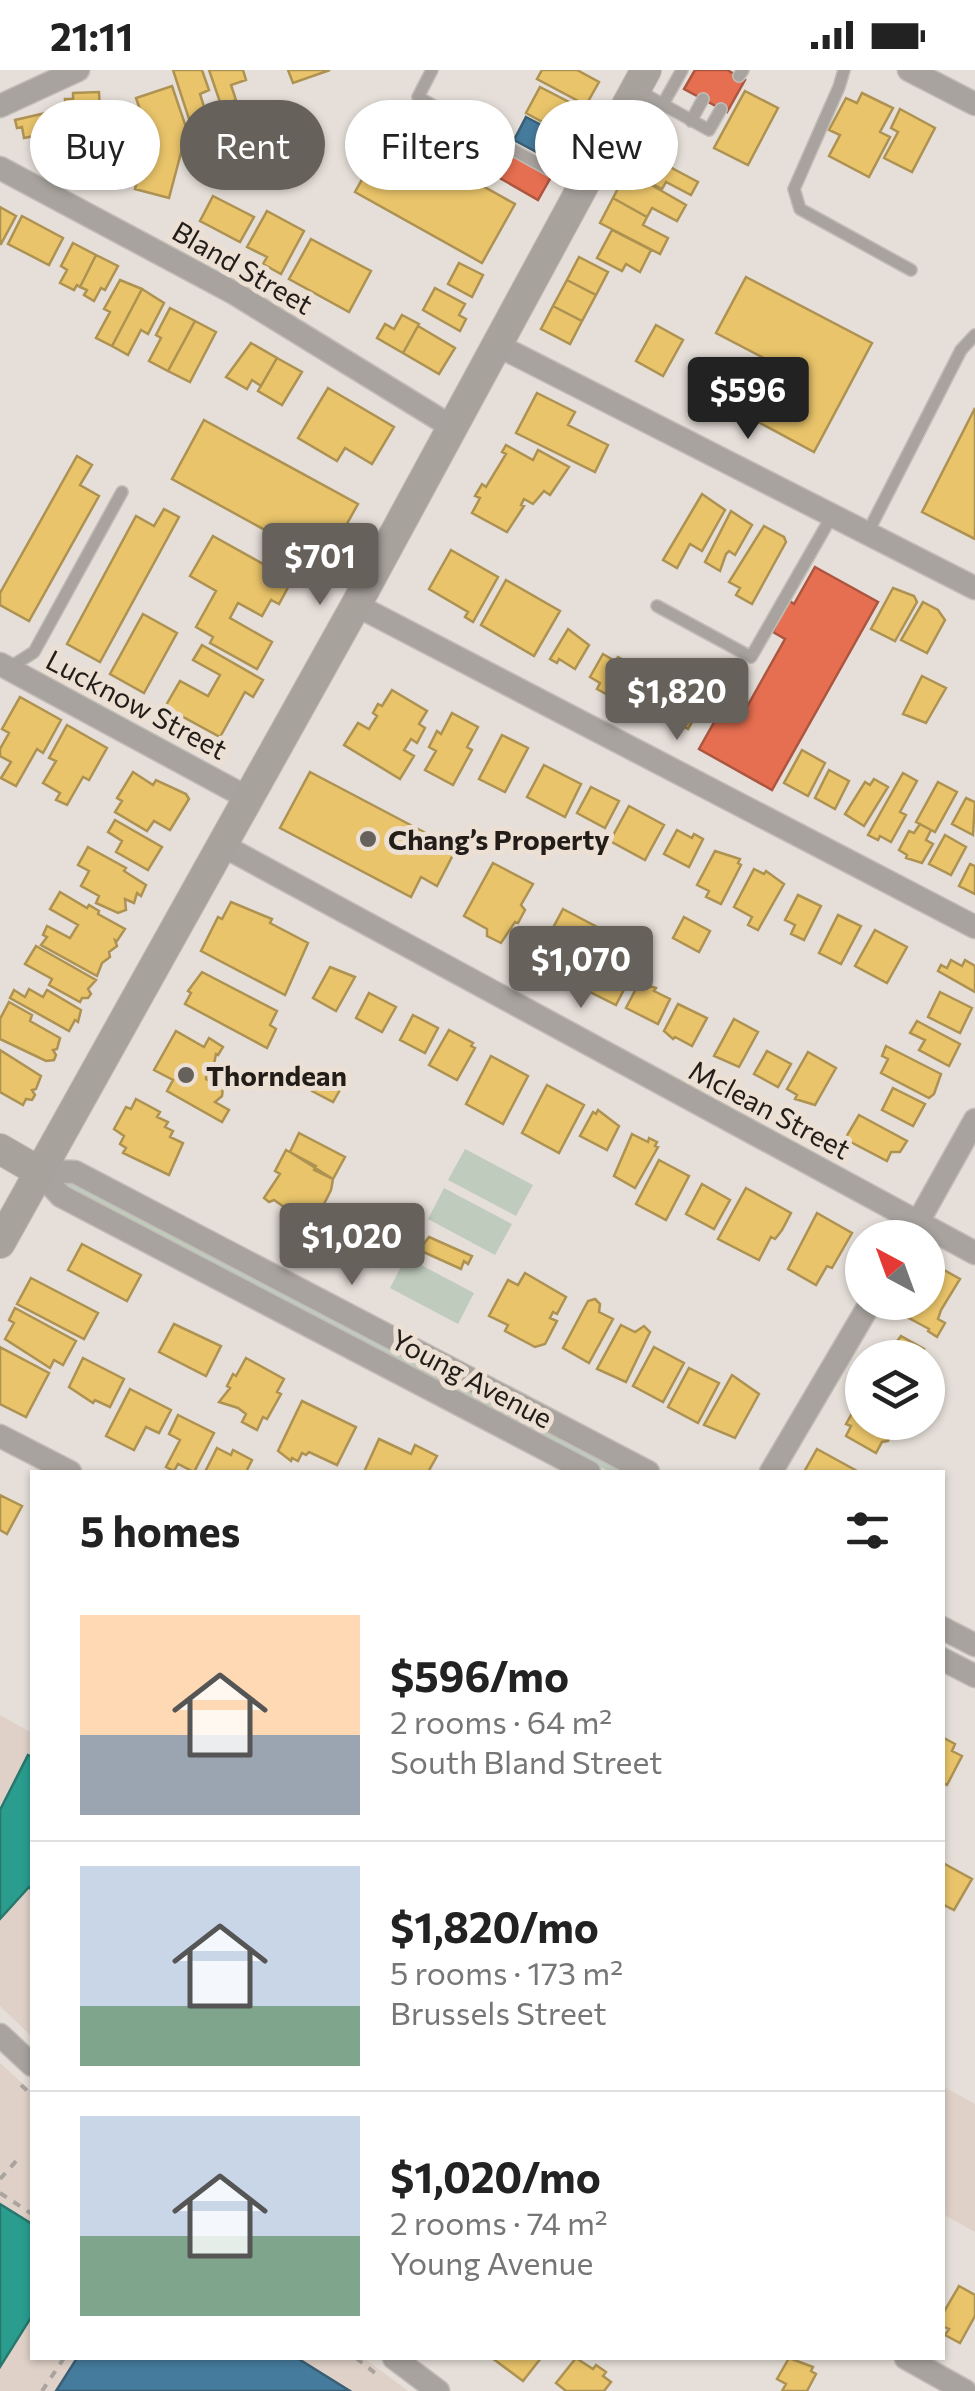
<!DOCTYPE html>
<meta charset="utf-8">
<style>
body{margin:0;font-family:Commissioner,sans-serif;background:#f6f6f6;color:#222;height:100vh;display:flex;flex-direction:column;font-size:38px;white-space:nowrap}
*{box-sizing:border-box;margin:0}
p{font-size:32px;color:#767676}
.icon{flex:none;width:55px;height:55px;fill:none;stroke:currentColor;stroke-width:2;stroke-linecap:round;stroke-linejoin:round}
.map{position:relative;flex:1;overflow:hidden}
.sheet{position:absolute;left:30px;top:1400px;width:915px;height:890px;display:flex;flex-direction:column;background:#fff;border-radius:0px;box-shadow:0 2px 8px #0004}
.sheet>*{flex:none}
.top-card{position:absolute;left:30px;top:30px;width:915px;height:90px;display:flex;gap:20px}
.needle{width:65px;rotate:319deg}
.tools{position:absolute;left:845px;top:1150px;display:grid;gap:20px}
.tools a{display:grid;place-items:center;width:100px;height:100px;border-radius:50%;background:#fff;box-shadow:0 2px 8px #0004;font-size:50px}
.price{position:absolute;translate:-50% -85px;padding:0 22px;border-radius:10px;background:#67615c;color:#fff;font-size:32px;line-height:65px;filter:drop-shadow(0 2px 5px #0008)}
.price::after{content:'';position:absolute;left:50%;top:60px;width:30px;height:22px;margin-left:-15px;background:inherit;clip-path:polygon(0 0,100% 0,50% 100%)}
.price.current{background:#222;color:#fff}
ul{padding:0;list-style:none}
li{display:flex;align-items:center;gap:30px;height:250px;padding:0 50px}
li+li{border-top:2px solid #e0e0e0}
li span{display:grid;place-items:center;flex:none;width:280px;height:200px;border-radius:0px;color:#555}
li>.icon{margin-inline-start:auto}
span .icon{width:120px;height:120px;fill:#fffc;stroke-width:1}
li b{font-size:42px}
h2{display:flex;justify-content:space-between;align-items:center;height:120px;padding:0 50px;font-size:42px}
.chip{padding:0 35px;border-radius:45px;background:#fff;box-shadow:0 2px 8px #0004;font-size:35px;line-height:90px}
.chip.current{background:#67615c;color:#fff}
.status{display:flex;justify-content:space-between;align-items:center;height:70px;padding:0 50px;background:#fff;direction:ltr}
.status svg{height:28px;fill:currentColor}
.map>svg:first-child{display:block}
</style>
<div class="status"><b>21:11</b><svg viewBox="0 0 49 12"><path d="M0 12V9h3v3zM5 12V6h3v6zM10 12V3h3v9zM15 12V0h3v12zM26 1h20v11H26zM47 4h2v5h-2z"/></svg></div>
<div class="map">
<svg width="975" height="2321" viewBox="0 0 975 2321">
<rect width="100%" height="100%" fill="#e6dfd9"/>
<path fill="#dfd1c8" d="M0,1645L32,1663V1967L0,1936Z
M0,1993L32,2022V2288H364L408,2321H0Z
M942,2016L975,2034V2162L943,2144Z"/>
<path fill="#bfcbbc" d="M465,1079L533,1115L516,1146L448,1110Z
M69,1111L624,1402H610L69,1119L65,1114Z
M444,1118L512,1154L495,1185L428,1149Z
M406,1187L474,1223L458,1254L390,1218Z"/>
<path fill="#e9c46a" stroke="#ad9252" stroke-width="2.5" d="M173,0H202L209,20L200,24L206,43L189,49Z
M209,0H243L246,10L231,15L236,30L221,35Z
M288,0H330L293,13Z
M542,0H577L599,12L586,35L537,9Z
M172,16L187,60L169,128L135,119L149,66L136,28Z
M540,17L573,34L559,61L526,43Z
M745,21L778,38L748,95L714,78Z
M99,22L101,63L75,64V55L66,56L65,29H73V23Z
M862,23L893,38L880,62L890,67L869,107L829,86L840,65L829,60L846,28L857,33Z
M900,39L935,58L912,102L884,88L898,62L891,58Z
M50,42L54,62L24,68L22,57L17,58L15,50Z
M388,63L515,134L482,193L355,122Z
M638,80L698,112L691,125L666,112L662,119L627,101Z
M234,85L242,103L218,113L210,95Z
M627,101L686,135L677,151L652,138L647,147L613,128Z
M213,126L254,147L240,172L200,151Z
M613,128L647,147L643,155L668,168L660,184L600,153Z
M0,137L16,146L1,174H0Z
M267,141L304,161L281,204L263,194L267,187L247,177Z
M22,146L63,168L49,195L8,174Z
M612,160L651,180L640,202L626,194L622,201L597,188Z
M311,169L371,201L349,242L289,209Z
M73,173L96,185L80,217L77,215L74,220L60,213L67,200L61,196Z
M96,185L118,196L105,220L101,218L94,231L84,225L87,220L80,217Z
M579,187L608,202L596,225L567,210Z
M459,193L483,205L472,227L448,214Z
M746,207L872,273L814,382L749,347L777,295L716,263Z
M120,210L142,219L112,276L96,268L110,242L104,239Z
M567,210L596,225L582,251L553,236Z
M435,218L465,234L459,245L466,249L460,261L423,240Z
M142,219L164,233L148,264L141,260L128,285L112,276Z
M553,236L582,251L570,274L541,259Z
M170,238L195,251L168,301L149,291L161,268L156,265Z
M402,245L419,254L403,283L377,268L385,254L394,259Z
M195,251L216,262L190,312L168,301Z
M656,255L683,270L663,306L636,291Z
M418,256L455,278L439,304L403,283Z
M251,273L277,288L261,316L252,310L247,319L226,307Z
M277,288L302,302L282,335L258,321Z
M328,318L394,357L372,394L345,378L337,391L298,368Z
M537,323L575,342L568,355L608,375L595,402L516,363Z
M975,338V469L922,442Z
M204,350L358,434L325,493L172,409Z
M506,375L533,390L538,380L569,397L550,425L544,421L533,434L524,429L521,435L524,436L507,462L472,443L480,428L475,426L482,414L486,417L506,384L502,382Z
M77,386L92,395L80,415L99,426L29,551L0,535V523Z
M702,424L725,440L702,481L690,474L677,498L663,490Z
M164,439L179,447L100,592L67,574L136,446L154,456Z
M731,441L752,455L735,485L729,481L726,484L720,501L705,492Z
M764,456L784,467L786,472L752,534L736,525L740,518L729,512Z
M213,466L292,510L279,534L271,530L262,546L238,533L230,548L272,572L257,599L210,573L213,567L196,557L216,521L190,506Z
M451,480L498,507L473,552L465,547L468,542L429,519Z
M506,510L560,541L534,586L481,555Z
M893,518L914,526L917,532L895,571L871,559Z
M923,532L938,540L945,550L927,583L901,570Z
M143,544L177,563L144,623L110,604Z
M568,559L589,575L575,599L559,589L557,593L550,589Z
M202,575L263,610L253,627L245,622L220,667L165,637L180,611L208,626L220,605L193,590Z
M603,584L615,591L618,587L629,593L610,626L597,619L600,613L590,607Z
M696,590L711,598L699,619L684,610Z
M922,606L946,618L926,653L903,644Z
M641,607L656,615L658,612L664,615L661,619L666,621L654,643L647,638L644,644L632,638L635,632L628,629Z
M681,612L706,627L688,659L681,655L679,659L666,652L669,648L663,644Z
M392,620L427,641L419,654L425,658L417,673L411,669L404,680L414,686L400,709L344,675L358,653L369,659L377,646L373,643L378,634L382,636Z
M20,627L61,650L43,683L37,679L16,716L1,708L11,692L0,686V679L9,663L2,659Z
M452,643L478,657L467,677L472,680L453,715L425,700L436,681L429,677L437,661L441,664Z
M67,655L107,678L89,710L83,707L67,735L56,730L60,723L43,713L56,691L49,688Z
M502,665L528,678L505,722L479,709Z
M802,680L825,693L808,726L784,713Z
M544,695L581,714L565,747L527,727Z
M829,700L849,711L835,739L815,728Z
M133,702L153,715L156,710L186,724L189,729L170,760L154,751L147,761L115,742L122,731L117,728Z
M310,702L456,779L437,816L421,807L411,827L280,758Z
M903,703L917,711L900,742L906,745L891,772L880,766L878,770L868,765Z
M874,709L888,717L864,756L845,744L865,712L870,715Z
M938,712L957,722L935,762L916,752Z
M591,717L619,731L605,758L577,743Z
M966,728L975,732L973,765L952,754Z
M629,736L664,755L645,790L610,771Z
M115,750L162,777L148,800L116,782L122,771L108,762Z
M920,754L931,760L926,770L933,774L922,793L906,788L907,785L899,780L909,761L914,763Z
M677,760L692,768L694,764L703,769L689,797L664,784Z
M945,765L966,777L951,805L929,794Z
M88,777L126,798L124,801L146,815L141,826L137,823L134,833L125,829L126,840L118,843L96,833L99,826L81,816L89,801L78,795Z
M715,781L740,789L738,793L741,795L721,834L706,827L709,821L697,815Z
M493,793L533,814L521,835L525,840L518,853L515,852L501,873L487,866V859L464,846Z
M970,794L975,796V824L959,816Z
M754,799L764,804L766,801L784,814L758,860L748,855L752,847L734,837Z
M60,822L87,838L89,835L99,841L98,844L125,859L117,871L115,870L117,876L109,882L110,887L102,893L97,906L41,875L47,867L43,865L47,856L70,868L78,855L50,839Z
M798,825L821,836L804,870L791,864L795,855L785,850Z
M231,832L272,849L270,853L308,873L285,925L201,881L218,847L222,849Z
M563,839L601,859L575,910L536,890Z
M838,845L861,856L841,894L819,883Z
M684,847L710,861L699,882L673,868Z
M875,860L907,877L887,913L855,896Z
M36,876L96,910L88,919L91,924L88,928H82L80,932L49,915L52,909L25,894Z
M605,886L631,900V906L616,935L586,920Z
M951,890L962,896L965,890L975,896V922L938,901L941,895L947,898Z
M330,897L355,907L336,941L313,928Z
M202,902L277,941L270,955L276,959L267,978L185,934L191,923L188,921Z
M639,913L656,918L654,921L670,929L658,954L626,938Z
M29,919L43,927L47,920L81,940L78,952L75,950L69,961L10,928L14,920L25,927Z
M940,922L972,938L960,963L928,947Z
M369,923L396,937L382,962L356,948Z
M9,932L32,945L30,951L60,968L57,979L53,980L56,985L54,990L46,991L0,969V949Z
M678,934L707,948L692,976L675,967L673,969L664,961Z
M413,945L438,958L425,983L400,970Z
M734,949L758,962L739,997L714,986Z
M917,951L960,974L949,996L919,980L925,970L910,963Z
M449,960L473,973L471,976L475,978L457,1010L429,995Z
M176,961L204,977L209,968L223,977L218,985L216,984L214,994L208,996L206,1009L223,1018L222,1026L215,1032L229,1040L222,1052L167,1021L173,1010L154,1000Z
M886,976L941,1004L934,1024L929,1028L881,1003L888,989L882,986Z
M0,980L41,1006L36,1019L32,1020L35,1025L32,1030L26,1029L23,1035L0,1022Z
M767,981L791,994L778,1017L754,1004Z
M808,982L836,998L815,1035L795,1029L797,1025L787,1019Z
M491,986L528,1006L503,1054L466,1034Z
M323,999L345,1011L333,1032L312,1021Z
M547,1015L584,1035L559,1083L522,1063Z
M893,1018L925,1034L913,1056L882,1040Z
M136,1029L160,1042L157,1047L168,1052L165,1057L173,1061L170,1067L183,1073L169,1105L123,1083L126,1078L120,1074L124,1066L114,1059L126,1037L131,1039Z
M598,1040L619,1056L607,1080L580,1066L593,1042L596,1044Z
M859,1045L907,1071L900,1082H891L887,1091L845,1069Z
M299,1063L345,1087L333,1109L290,1082Z
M632,1064L648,1072L649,1068L657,1072L655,1076L658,1077L635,1118L614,1106Z
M286,1080L316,1096L314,1100L333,1109L331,1120L315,1152L300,1148L274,1130L269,1132L264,1128L280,1104L275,1101Z
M659,1090L689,1106L666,1150L636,1134Z
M702,1114L730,1130L714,1159L686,1144Z
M746,1118L791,1143L782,1160L775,1169L771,1167L759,1190L718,1169Z
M358,1140L392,1157L377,1188L363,1181L362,1185L354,1180L356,1177L342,1170Z
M817,1143L852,1163L832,1198L827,1196L816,1215L788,1199Z
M429,1167L472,1186L468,1194L464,1191L461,1199L419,1180Z
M82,1174L141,1205L127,1231L68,1200Z
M928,1191L960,1209L941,1240L938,1249L945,1253L937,1267L928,1261L929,1259L894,1240L898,1232H928Z
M525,1203L566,1227L557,1244L553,1242L550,1248L557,1251L545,1274L535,1277L505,1261L508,1255L489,1246L508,1210L518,1215Z
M31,1208L98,1243L84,1269L17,1234Z
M595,1229L600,1234L599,1242L613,1249L589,1293L563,1278L588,1231Z
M15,1238L76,1271L63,1295L54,1290L50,1298L5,1269L14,1253L9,1250Z
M174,1254L221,1276L206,1306L159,1282Z
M621,1255L635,1262L644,1256L650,1262L626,1312L597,1299Z
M901,1266L924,1279L922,1288H885Z
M0,1277L49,1303L26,1347L0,1334Z
M654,1277L684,1293L663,1332L633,1316Z
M83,1288L124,1309L110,1337L95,1330L93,1333L69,1317Z
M246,1288L284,1309L277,1322L281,1324L267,1349L263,1347L257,1360L242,1352L246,1344L238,1338L219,1332L230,1318L227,1316L233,1304L236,1306Z
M689,1298L719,1313L698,1353L668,1337Z
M732,1305L759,1324L735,1368L704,1355Z
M130,1319L171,1340L159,1363L146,1357L134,1380L106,1366Z
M302,1331L356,1357L337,1395L309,1382L306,1385L302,1383L298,1391L292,1388L291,1391L278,1381Z
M862,1336V1352H893L888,1371L882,1372L876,1383L846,1366L851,1356L846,1354L855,1338L860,1341Z
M178,1345L214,1363L194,1402L178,1394L174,1401L166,1397L180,1370L169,1364Z
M379,1369L411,1384L415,1375L437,1386L428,1402H364Z
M217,1378L231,1385L233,1380L252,1390L246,1402H205Z
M817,1379L859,1402H804Z
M0,1425L22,1436L7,1464L0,1460Z
M942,1667L955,1674L952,1681L962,1686L947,1715L942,1713Z
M943,1793L972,1809L954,1840L942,1834Z
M959,2216L975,2225V2246L960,2273L945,2265L949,2259L942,2256V2245Z
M492,2288H541L523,2311Z
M576,2288L593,2299L596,2295L606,2302L603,2306L611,2312L604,2321H566L556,2313Z
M789,2288L813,2297L811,2301L816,2304L807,2321H782L786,2314L777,2309Z"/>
<path fill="#e76f51" stroke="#ac5640" stroke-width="2.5" d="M695,0H727L745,10L727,42L684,19Z
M497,76L551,107L538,130L484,99Z
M815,497L878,532L772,720L699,679L721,640L739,651L785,569L773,562L780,545L788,530L794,534Z"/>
<path fill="#2a9d8f" stroke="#28776c" stroke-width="2.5" d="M28,1685L32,1687V1820L29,1817L0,1849V1740Z
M0,2134L32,2154V2246L0,2297Z"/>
<path fill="#457b9d" stroke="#3a5f75" stroke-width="2.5" d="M526,47L570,70L557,93L514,70Z
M77,2288H297L350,2321H56Z"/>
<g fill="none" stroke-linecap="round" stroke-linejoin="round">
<defs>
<path id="lane" d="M432,0L418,27L580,117
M844,0L839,17L794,119L800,139L911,200
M739,6L743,0
M639,21L709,60L721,39
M663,34L682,0
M691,51L703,29
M868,462L961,280L975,265
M657,536L751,587L833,444
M9,598L34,582L122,422"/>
<path id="street" d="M909,0L975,34
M0,36L78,0
M0,98L234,223L452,357
M497,275L975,518
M356,535L975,857
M0,594L246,727
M220,774L975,1183
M38,1101L75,1102L648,1402
M38,1101L61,1126L589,1402
M909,1168L975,1050
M0,1366L70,1402
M771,1402L871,1232
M942,1558L975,1575
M942,1589L975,1606
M0,1965L32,1995
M394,2288L438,2321
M906,2288L965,2321"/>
<path id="secondary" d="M0,1079L38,1101
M0,1173L356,535L646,0"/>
</defs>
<use href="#lane" stroke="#c2bcb7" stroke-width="14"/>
<use href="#street" stroke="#c2bcb7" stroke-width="25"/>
<use href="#secondary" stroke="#c2bcb7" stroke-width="32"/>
<path stroke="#aaa4a0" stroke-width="4" stroke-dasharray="8 8" stroke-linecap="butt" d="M21,2015L32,2025
M0,2109L18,2089
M0,2123L32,2144
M356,2288L375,2303
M42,2321L64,2288"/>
<use href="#lane" stroke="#a8a39e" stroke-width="11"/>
<use href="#street" stroke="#a8a39e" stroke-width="22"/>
<use href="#secondary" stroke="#a8a29d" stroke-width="30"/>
</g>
<g fill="#67615c" stroke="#ecdfd3" stroke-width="4">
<circle cx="368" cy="769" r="10"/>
<circle cx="186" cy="1005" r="10"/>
</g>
<g text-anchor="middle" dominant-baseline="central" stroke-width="10" stroke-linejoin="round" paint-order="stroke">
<g font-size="28" fill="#221d19" stroke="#ecdfd3">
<text transform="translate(243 197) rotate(30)">Bland Street</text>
<text transform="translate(137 634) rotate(28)">Lucknow Street</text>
<text transform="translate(770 1039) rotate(28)">Mclean Street</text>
<text transform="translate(472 1308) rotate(28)">Young Avenue</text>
</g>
<g font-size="28" font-weight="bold" fill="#221d19" stroke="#ecdfd3" text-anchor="start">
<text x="388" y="769">Chang’s Property</text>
<text x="206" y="1005">Thorndean</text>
</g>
</g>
</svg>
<div class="tools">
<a><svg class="needle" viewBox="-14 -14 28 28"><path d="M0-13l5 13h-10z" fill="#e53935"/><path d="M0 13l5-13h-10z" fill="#767676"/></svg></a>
<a><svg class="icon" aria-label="layers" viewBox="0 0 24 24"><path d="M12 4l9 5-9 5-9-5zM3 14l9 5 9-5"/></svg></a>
</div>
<b class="price current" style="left:748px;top:372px">$596</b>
<b class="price" style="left:320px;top:538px">$701</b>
<b class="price" style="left:677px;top:673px">$1,820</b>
<b class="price" style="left:581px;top:941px">$1,070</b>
<b class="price" style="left:352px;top:1218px">$1,020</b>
<div class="top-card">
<a class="chip">Buy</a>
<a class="chip current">Rent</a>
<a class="chip">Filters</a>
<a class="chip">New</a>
</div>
<section class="sheet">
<h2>5 homes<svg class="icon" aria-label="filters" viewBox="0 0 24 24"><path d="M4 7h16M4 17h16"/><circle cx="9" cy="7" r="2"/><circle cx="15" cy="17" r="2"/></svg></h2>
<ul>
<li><span style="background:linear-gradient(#ffd9b3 60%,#9aa5b1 0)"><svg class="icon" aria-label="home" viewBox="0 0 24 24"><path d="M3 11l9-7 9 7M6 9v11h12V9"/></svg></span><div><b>$596/mo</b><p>2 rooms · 64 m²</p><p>South Bland Street</p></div></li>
<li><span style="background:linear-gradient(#c9d6e8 70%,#7fa58c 0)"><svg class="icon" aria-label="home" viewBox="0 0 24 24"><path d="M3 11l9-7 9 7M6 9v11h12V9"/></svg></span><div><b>$1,820/mo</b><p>5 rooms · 173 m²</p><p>Brussels Street</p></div></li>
<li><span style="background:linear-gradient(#c9d6e8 60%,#7fa58c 0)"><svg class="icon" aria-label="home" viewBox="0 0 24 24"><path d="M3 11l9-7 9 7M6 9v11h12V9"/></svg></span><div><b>$1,020/mo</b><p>2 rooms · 74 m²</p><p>Young Avenue</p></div></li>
</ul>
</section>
</div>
